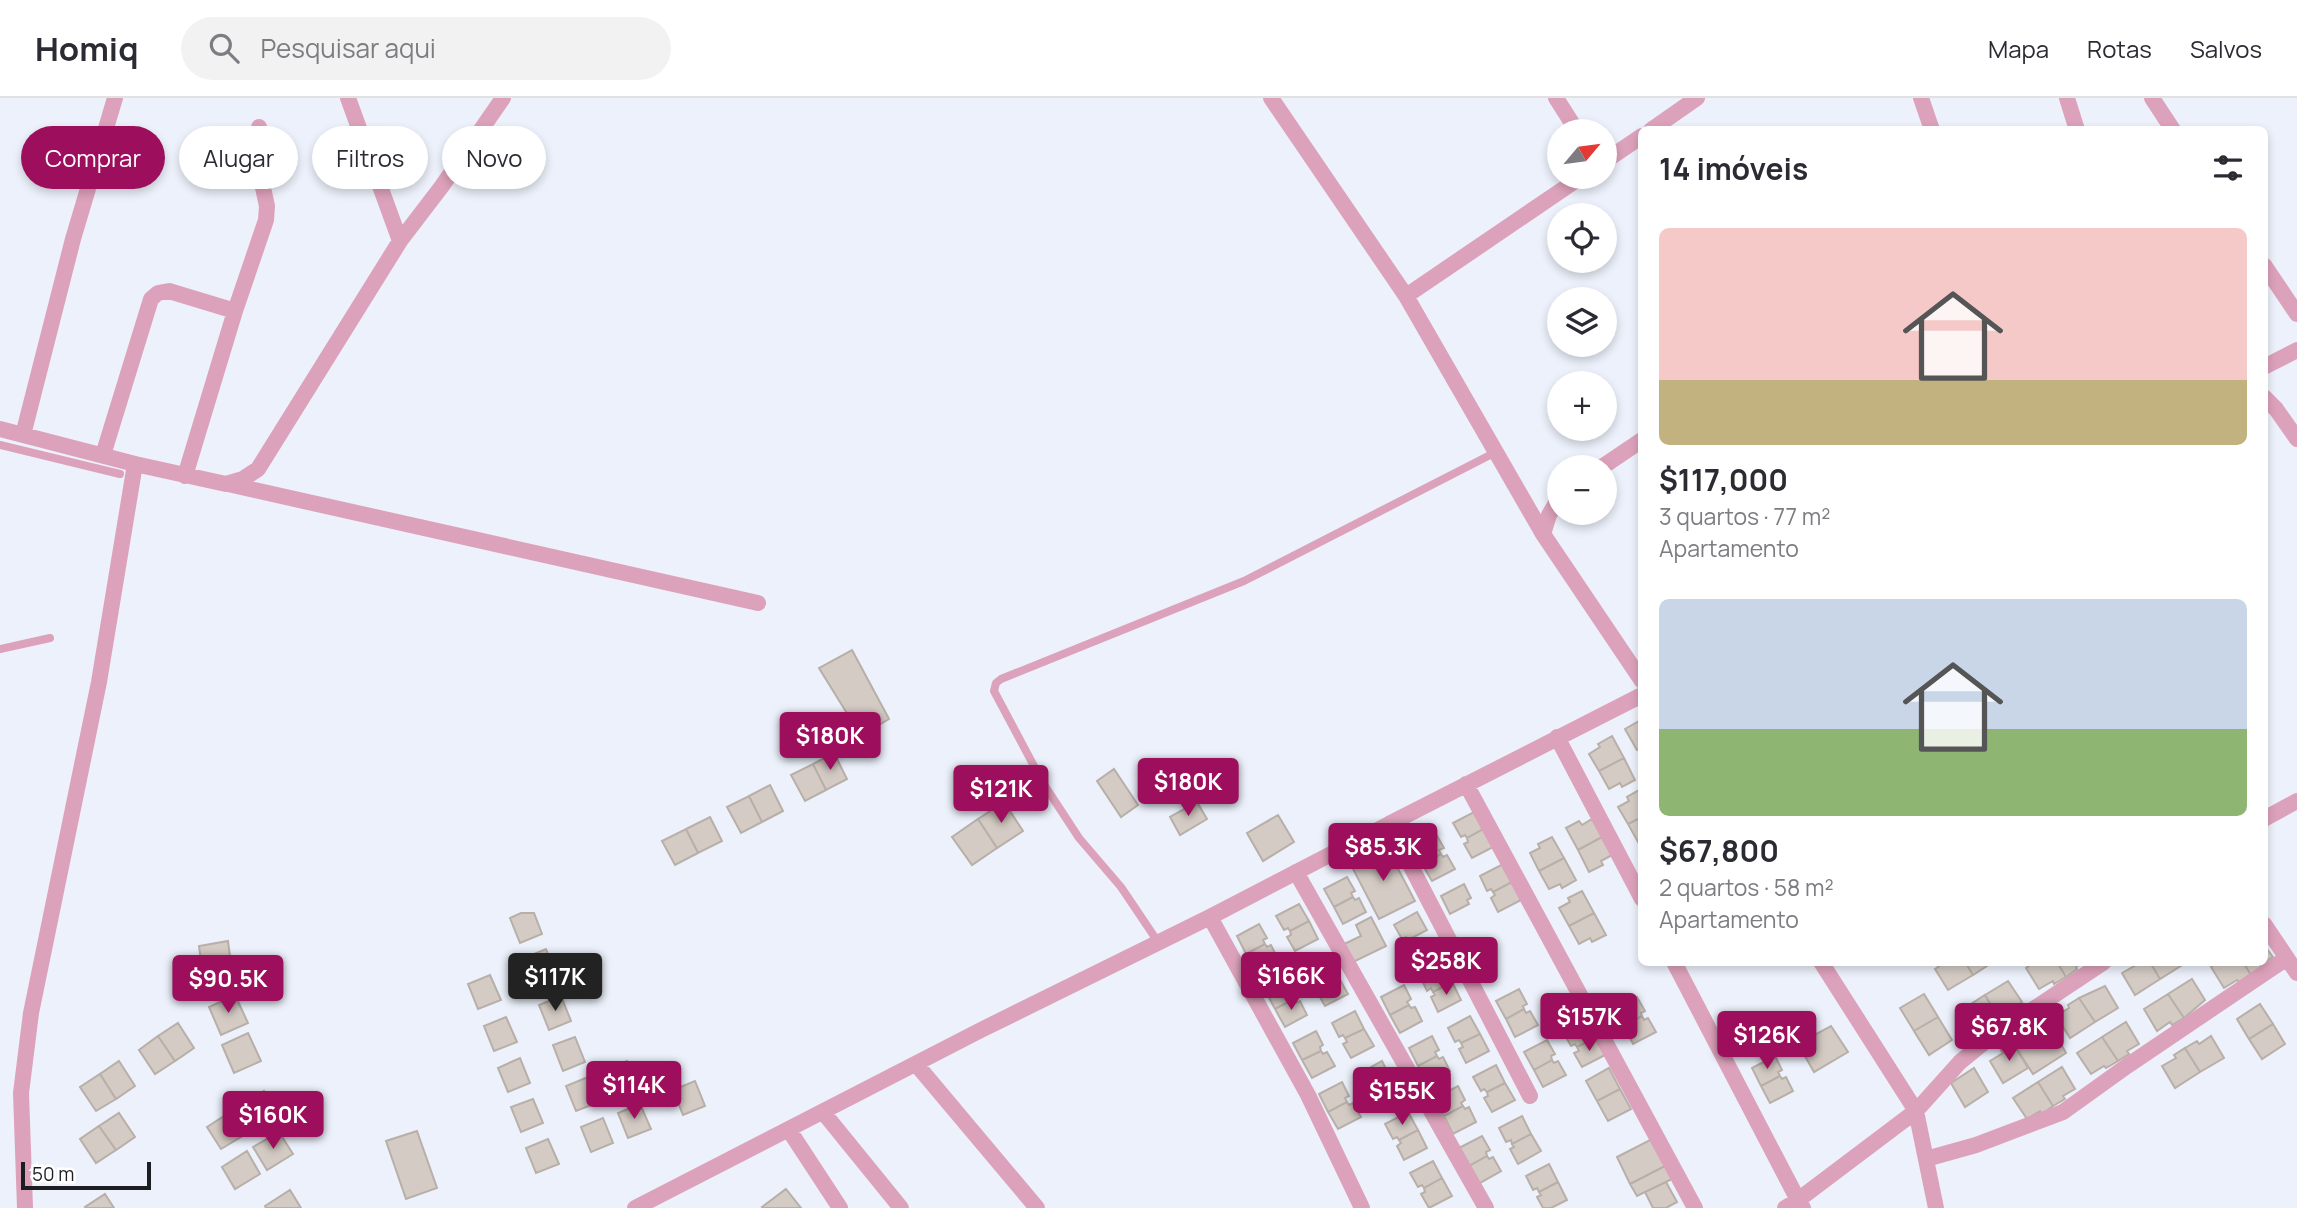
<!DOCTYPE html>
<html lang="pt">
<meta charset="utf-8">
<style>
body{margin:0;font-family:Manrope,sans-serif;background:#f2f2f3;color:#2b2b33;height:100vh;display:flex;flex-direction:column;font-size:26px;white-space:nowrap}
*{box-sizing:border-box;margin:0}
p{font-size:23px;color:#7c7c81}
.icon{flex:none;width:38px;height:38px;fill:none;stroke:currentColor;stroke-width:2;stroke-linecap:round;stroke-linejoin:round}
.map{position:relative;flex:1;overflow:hidden}
.details{position:absolute;left:1638px;top:28px;width:630px;height:840px;display:flex;flex-direction:column;background:#fff;border-radius:10px;box-shadow:0 4px 10px #0003}
.details>*{flex:none}
.guide{position:absolute;left:21px;top:28px;width:665px;height:63px;display:flex;gap:14px}
.needle{width:46px;rotate:61deg}
.tools{position:absolute;left:1547px;top:21px;display:grid;gap:14px}
.tools a{display:grid;place-items:center;width:70px;height:70px;border-radius:50%;background:#fff;box-shadow:0 4px 10px #0003;font-size:35px}
.scale{position:absolute;left:21px;bottom:18px;width:130px;box-sizing:border-box;padding-left:7px;border:4px solid #1c1e21;border-top:0;font-size:19px;line-height:24px;white-space:nowrap;color:#1c1e21;-webkit-text-stroke:5px #fff;paint-order:stroke}
.price{position:absolute;translate:-50% -60px;padding:0 16px;border-radius:7px;background:#9d0f5c;color:#fff;font-size:23px;line-height:46px;filter:drop-shadow(0 2px 4px #0008)}
.price::after{content:'';position:absolute;left:50%;top:42px;width:21px;height:16px;margin-left:-10px;background:inherit;clip-path:polygon(0 0,100% 0,50% 100%)}
.price.current{background:#222;color:#fff}
ul{padding:0;list-style:none}
li{display:grid;align-content:center;gap:14px;height:371px;padding:0 21px}
li span{display:grid;place-items:center;height:217px;border-radius:10px;color:#555}
li>.icon{margin-inline-start:auto}
span .icon{width:126px;height:126px;fill:#fffc;stroke-width:1}
li b{font-size:30px}
h2{display:flex;justify-content:space-between;align-items:center;height:84px;padding:0 21px;font-size:30px}
.pill{padding:0 24px;border-radius:32px;background:#fff;box-shadow:0 4px 10px #0003;font-size:24px;line-height:63px}
.pill.current{background:#9d0f5c;color:#fff}
header{display:flex;align-items:center;gap:42px;box-sizing:border-box;height:98px;padding:0 35px;background:#fff;border-bottom:2px solid #e1e1e2}
header strong{font-size:33px}
nav{display:flex;gap:38px;margin-inline-start:auto;font-size:24px}
.search{width:490px;height:63px;background:#f2f2f3;display:flex;align-items:center;gap:18px;box-sizing:border-box;padding:0 24px;border-radius:38px;color:#7c7c81;font-size:26px}
.map>svg:first-child{display:block}
</style>
<header>
<strong>Homiq</strong>
<div class="search"><svg class="icon" aria-label="search" viewBox="0 0 24 24"><circle cx="10" cy="10" r="6"/><path d="M15 15l6 6"/></svg>Pesquisar aqui</div>
<nav><a>Mapa</a><a>Rotas</a><a>Salvos</a></nav>
</header>
<div class="map">
<svg width="2297" height="1110" viewBox="0 0 2297 1110">
<rect width="100%" height="100%" fill="#ecf1fb"/>
<path fill="#d4cbc4" stroke="#b7afa8" stroke-width="2" d="M852,552L889,621L861,638L819,570Z
M1639,623L1642,627V650L1637,652L1625,631Z
M1612,638L1624,660L1599,673L1589,656L1600,649L1598,646Z
M834,655L847,681L826,692L813,666Z
M1624,660L1635,682L1622,689L1620,685L1609,691L1599,673Z
M813,666L826,692L805,703L791,677Z
M1114,671L1138,707L1121,719L1097,683Z
M770,687L783,713L762,724L749,698Z
M1641,691L1642,719L1628,726L1618,709L1629,703L1627,699Z
M749,698L762,724L741,735L727,709Z
M1004,704L1023,733L997,750L978,721Z
M1197,704L1207,721L1180,737L1170,719Z
M1476,713L1485,730L1467,740L1465,737L1461,739L1453,725Z
M1278,717L1294,744L1263,763L1247,735Z
M710,719L722,743L698,755L686,731Z
M1642,719V742L1638,744L1628,726Z
M978,721L997,750L972,767L952,739Z
M1592,721L1602,739L1578,752L1566,730L1579,723L1582,727Z
M1485,730L1495,748L1472,760L1464,746L1468,744L1467,740Z
M686,731L698,755L675,767L662,743Z
M1436,736L1444,750L1439,752L1441,756L1422,766L1413,748Z
M1552,739L1564,760L1539,773L1530,755L1540,750L1538,746Z
M1602,739L1612,757L1601,763L1603,767L1589,774L1578,752Z
M1386,748L1415,803L1379,821L1351,767Z
M1441,756L1443,759L1447,757L1455,771L1432,783L1422,766Z
M1564,760L1576,782L1562,790L1560,786L1549,791L1539,773Z
M1503,766L1512,784L1493,794L1491,791L1487,793L1480,778Z
M1347,779L1355,793L1351,795L1353,799L1334,809L1324,791Z
M1512,784L1521,802L1498,814L1491,800L1495,797L1493,794Z
M1464,786L1471,800L1467,802L1469,806L1450,816L1441,798Z
M1582,793L1594,815L1569,828L1559,810L1570,804L1568,800Z
M1353,799L1355,802L1359,800L1366,814L1343,826L1334,809Z
M1299,806L1309,823L1290,833L1288,830L1284,832L1276,818Z
M1417,814L1427,832L1408,842L1406,839L1402,841L1394,827Z
M521,815H534L542,836L520,845L510,820Z
M1594,815L1606,837L1592,844L1590,840L1579,846L1569,828Z
M1371,819L1386,848L1349,866L1340,848L1361,838L1356,827Z
M1309,823L1318,841L1295,853L1287,839L1291,837L1290,833Z
M1259,826L1267,840L1263,842L1265,846L1246,856L1237,838Z
M228,843L232,873L203,878L199,848Z
M1265,846L1267,849L1271,847L1278,861L1256,873L1246,856Z
M2264,847L2273,859L2260,867L2262,870L2251,877L2243,864H2264Z
M546,851L556,876L534,885L524,860Z
M1329,861L1338,878L1319,888L1317,885L1313,887L1306,873Z
M1945,864H1965L1973,877L1948,892L1935,871Z
M1965,864H1993L1973,877Z
M2034,864H2057L2066,879L2054,886L2053,883L2039,891L2026,870Z
M2057,864H2082L2076,869L2077,871L2066,879Z
M2134,864H2150L2160,881L2135,897L2122,875L2136,867Z
M2150,864H2183L2184,866L2160,881Z
M2217,864H2243L2251,877L2239,884L2237,882L2224,890L2211,869Z
M1442,866L1452,884L1433,894L1431,890L1427,893L1420,878Z
M490,877L501,902L478,911L468,886Z
M1338,878L1348,896L1325,908L1317,894L1321,892L1319,888Z
M2192,881L2205,902L2184,920L2168,896Z
M1289,882L1296,896L1292,898L1294,901L1275,911L1266,894Z
M2008,883L2022,904L2010,912L2011,915L2000,922L1985,897Z
M1452,884L1461,902L1438,914L1431,899L1435,897L1433,894Z
M1404,887L1411,901L1407,904L1409,907L1390,917L1381,899Z
M2105,888L2118,910L2095,924L2079,900Z
M1519,891L1527,906L1523,908L1524,911L1506,921L1496,903Z
M1924,896L1938,919L1914,933L1900,910Z
M2168,896L2184,920L2172,927L2170,924L2157,933L2144,911Z
M235,897L248,925L221,937L209,909Z
M1985,897L2000,922L1988,929L1987,926L1973,934L1960,913Z
M561,898L571,923L549,932L539,907Z
M1637,899L1645,913L1641,915L1642,918L1624,928L1614,911Z
M2079,900L2095,924L2070,940L2056,918L2069,910L2068,907Z
M1294,901L1296,905L1300,903L1307,917L1285,929L1275,911Z
M2260,906L2273,926L2249,941L2237,921Z
M1409,907L1411,910L1415,909L1422,923L1400,935L1390,917Z
M1524,911L1526,915L1530,913L1538,927L1515,939L1506,921Z
M1355,913L1364,931L1345,940L1343,937L1339,939L1332,925Z
M1470,918L1480,936L1461,945L1459,942L1455,944L1448,930Z
M1642,918L1644,922L1648,920L1656,934L1633,946L1624,928Z
M506,919L517,944L494,953L484,928Z
M1938,919L1952,942L1929,957L1914,933Z
M2047,921L2066,955L2033,976L2011,942Z
M1586,922L1595,940L1577,949L1575,946L1571,948L1563,934Z
M2126,924L2139,946L2127,953L2129,956L2118,963L2102,939Z
M178,925L194,950L175,963L158,938Z
M2273,926L2285,946L2262,961L2249,941Z
M1831,928L1848,954L1814,974L1798,946Z
M1364,931L1374,948L1351,960L1343,946L1347,944L1345,940Z
M1316,933L1323,947L1320,949L1321,953L1302,962L1293,945Z
M248,935L261,963L234,975L222,947Z
M1480,936L1489,953L1466,965L1459,951L1463,949L1461,945Z
M158,938L175,963L155,976L139,952Z
M1432,938L1439,952L1435,954L1437,958L1418,968L1409,950Z
M2211,938L2224,960L2200,974L2185,950L2197,943L2199,946Z
M575,939L585,964L563,973L553,947Z
M2102,939L2118,963L2106,970L2104,968L2091,976L2077,955Z
M1595,940L1605,957L1582,969L1574,955L1579,953L1577,949Z
M1547,942L1555,956L1551,958L1552,962L1534,972L1524,954Z
M2013,945L2028,970L2003,985L1990,963L2003,955L2001,952Z
M2185,950L2200,974L2175,990L2162,968L2176,960L2174,957Z
M1321,953L1323,956L1327,954L1335,968L1312,980L1302,962Z
M1437,958L1439,961L1443,959L1450,973L1428,985L1418,968Z
M1775,958L1782,972L1778,974L1780,978L1761,988L1752,970Z
M520,960L530,985L508,994L498,970Z
M1552,962L1554,965L1558,963L1566,977L1543,989L1534,972Z
M119,963L135,988L116,1001L100,976Z
M627,963L637,988L615,997L605,971Z
M1382,963L1391,981L1372,991L1370,987L1366,990L1359,976Z
M1496,967L1505,985L1487,994L1484,991L1481,993L1473,979Z
M2062,969L2075,991L2063,998L2065,1001L2053,1008L2038,984Z
M1609,970L1620,991L1597,1003L1586,983Z
M1974,970L1988,994L1965,1009L1951,985Z
M100,976L116,1001L96,1013L80,989Z
M1780,978L1782,981L1786,979L1793,993L1770,1005L1761,988Z
M588,979L599,1004L576,1013L566,988Z
M1391,981L1401,999L1378,1011L1370,997L1374,995L1372,991Z
M695,983L705,1008L683,1017L673,992Z
M1342,984L1349,998L1345,1000L1347,1004L1328,1014L1319,996Z
M2038,984L2053,1008L2042,1016L2040,1013L2027,1021L2013,1000Z
M1505,985L1515,1002L1492,1014L1484,1000L1488,998L1487,994Z
M1458,988L1465,1002L1461,1005L1463,1008L1444,1018L1435,1000Z
M1620,991L1631,1011L1608,1023L1597,1003Z
M264,993L278,1016L253,1032L239,1009Z
M533,1001L543,1025L521,1034L511,1009Z
M1347,1004L1349,1007L1353,1005L1361,1019L1338,1031L1328,1014Z
M640,1006L651,1031L628,1040L618,1015Z
M1463,1008L1465,1011L1469,1009L1476,1024L1453,1036L1444,1018Z
M232,1013L246,1036L221,1051L207,1029Z
M1408,1014L1418,1032L1399,1042L1397,1039L1393,1041L1385,1026Z
M119,1015L135,1039L116,1052L99,1028Z
M1522,1018L1531,1036L1512,1046L1511,1042L1506,1044L1499,1030Z
M603,1020L613,1045L591,1054L581,1029Z
M99,1028L116,1052L96,1065L80,1041Z
M1418,1032L1427,1050L1404,1062L1397,1048L1401,1045L1399,1042Z
M417,1033L437,1090L406,1101L386,1043Z
M279,1034L293,1056L267,1072L253,1049Z
M1531,1036L1541,1053L1518,1066L1510,1051L1514,1049L1512,1046Z
M1482,1038L1490,1052L1486,1054L1487,1058L1469,1068L1459,1050Z
M548,1041L559,1066L536,1075L526,1050Z
M1652,1041L1665,1068L1630,1086L1617,1059Z
M247,1053L260,1076L235,1091L222,1069Z
M1487,1058L1489,1061L1493,1059L1501,1073L1478,1086L1469,1068Z
M1433,1063L1442,1080L1424,1090L1422,1087L1418,1089L1410,1075Z
M1549,1066L1558,1084L1539,1094L1537,1090L1533,1092L1526,1078Z
M1665,1068L1672,1081L1637,1098L1630,1086Z
M1442,1080L1452,1098L1429,1110L1421,1096L1425,1094L1424,1090Z
M1558,1084L1567,1102L1551,1110H1543L1537,1099L1541,1097L1539,1094Z
M1666,1084L1677,1104L1666,1110H1653L1645,1094Z
M786,1091L801,1110H763L762,1109Z
M290,1092L301,1110H266L265,1108Z
M105,1096L114,1110H86L85,1109Z"/>
<g fill="none" stroke-linecap="round" stroke-linejoin="round">
<path stroke="#dda2bb" stroke-width="8" d="M0,347L120,376
M0,551L50,540
M1158,844L1121,789L1079,740L1043,685L994,593L996,585L1001,581L1244,483L1496,354"/>
<path stroke="#dda2bb" stroke-width="16" d="M348,0L400,143
M1271,0L1406,198L1543,436L1642,583
M1556,0L1577,33
M1921,0L1932,32
M2067,0L2077,32
M2152,0L2173,32
M1651,32L1697,0
M1605,63L1642,38
M2264,167L2297,216
M1406,198L1581,79
M2264,269L2297,252
M2264,299L2276,311L2297,341
M0,331L135,366L226,386L243,381L258,371L400,143L442,88L503,0
M23,337L73,141L115,0
M103,357L151,201L158,195L169,193L235,213
M1602,369L1642,342
M185,378L235,213L266,122L267,108L260,76L259,29
M228,386L758,505
M1543,436L1549,417L1559,400
M1557,639L1642,801
M1466,686L1695,1110
M2264,721L2297,703
M1389,726L1642,597
M1296,774L1486,1110
M1210,819L1308,997L1362,1110
M2264,826L2297,875
M1674,864L1798,1102L1916,1013L1960,964L1987,942L2104,864
M1821,864L1916,1013L1936,1110
M916,966L1037,1110
M823,1014L901,1110
M789,1032L840,1110
M1926,1061L1976,1047L2063,1014L2127,968L2287,860
M25,1110L21,995L31,915L99,584L135,366
M635,1110L981,932L1210,819L1389,726L1530,998
M1785,1110L1798,1102L1803,1110"/>
</g>
</svg>
<div class="tools">
<a><svg class="needle" viewBox="-14 -14 28 28"><path d="M0-13l5 13h-10z" fill="#e53935"/><path d="M0 13l5-13h-10z" fill="#7c7c81"/></svg></a>
<a><svg class="icon" aria-label="locate" viewBox="0 0 24 24"><circle cx="12" cy="12" r="6"/><path d="M12 2v4M12 18v4M2 12h4M18 12h4"/></svg></a>
<a><svg class="icon" aria-label="layers" viewBox="0 0 24 24"><path d="M12 4l9 5-9 5-9-5zM3 14l9 5 9-5"/></svg></a>
<a>+</a>
<a>−</a>
</div>
<div class="scale">50 m</div>
<b class="price" style="left:830px;top:674px">$180K</b>
<b class="price" style="left:1188px;top:720px">$180K</b>
<b class="price" style="left:1001px;top:727px">$121K</b>
<b class="price" style="left:1383px;top:785px">$85.3K</b>
<b class="price" style="left:1446px;top:899px">$258K</b>
<b class="price" style="left:1291px;top:914px">$166K</b>
<b class="price current" style="left:555px;top:915px">$117K</b>
<b class="price" style="left:228px;top:917px">$90.5K</b>
<b class="price" style="left:1589px;top:955px">$157K</b>
<b class="price" style="left:2009px;top:965px">$67.8K</b>
<b class="price" style="left:1767px;top:973px">$126K</b>
<b class="price" style="left:634px;top:1023px">$114K</b>
<b class="price" style="left:1402px;top:1029px">$155K</b>
<b class="price" style="left:273px;top:1053px">$160K</b>
<div class="guide">
<a class="pill current">Comprar</a>
<a class="pill">Alugar</a>
<a class="pill">Filtros</a>
<a class="pill">Novo</a>
</div>
<section class="details">
<h2>14 imóveis<svg class="icon" aria-label="filters" viewBox="0 0 24 24"><path d="M4 7h16M4 17h16"/><circle cx="9" cy="7" r="2"/><circle cx="15" cy="17" r="2"/></svg></h2>
<ul>
<li><span style="background:linear-gradient(#f6c9c9 70%,#c2b280 0)"><svg class="icon" aria-label="home" viewBox="0 0 24 24"><path d="M3 11l9-7 9 7M6 9v11h12V9"/></svg></span><div><b>$117,000</b><p>3 quartos · 77 m²</p><p>Apartamento</p></div></li>
<li><span style="background:linear-gradient(#c9d6e8 60%,#8fb573 0)"><svg class="icon" aria-label="home" viewBox="0 0 24 24"><path d="M3 11l9-7 9 7M6 9v11h12V9"/></svg></span><div><b>$67,800</b><p>2 quartos · 58 m²</p><p>Apartamento</p></div></li>
</ul>
</section>
</div>
